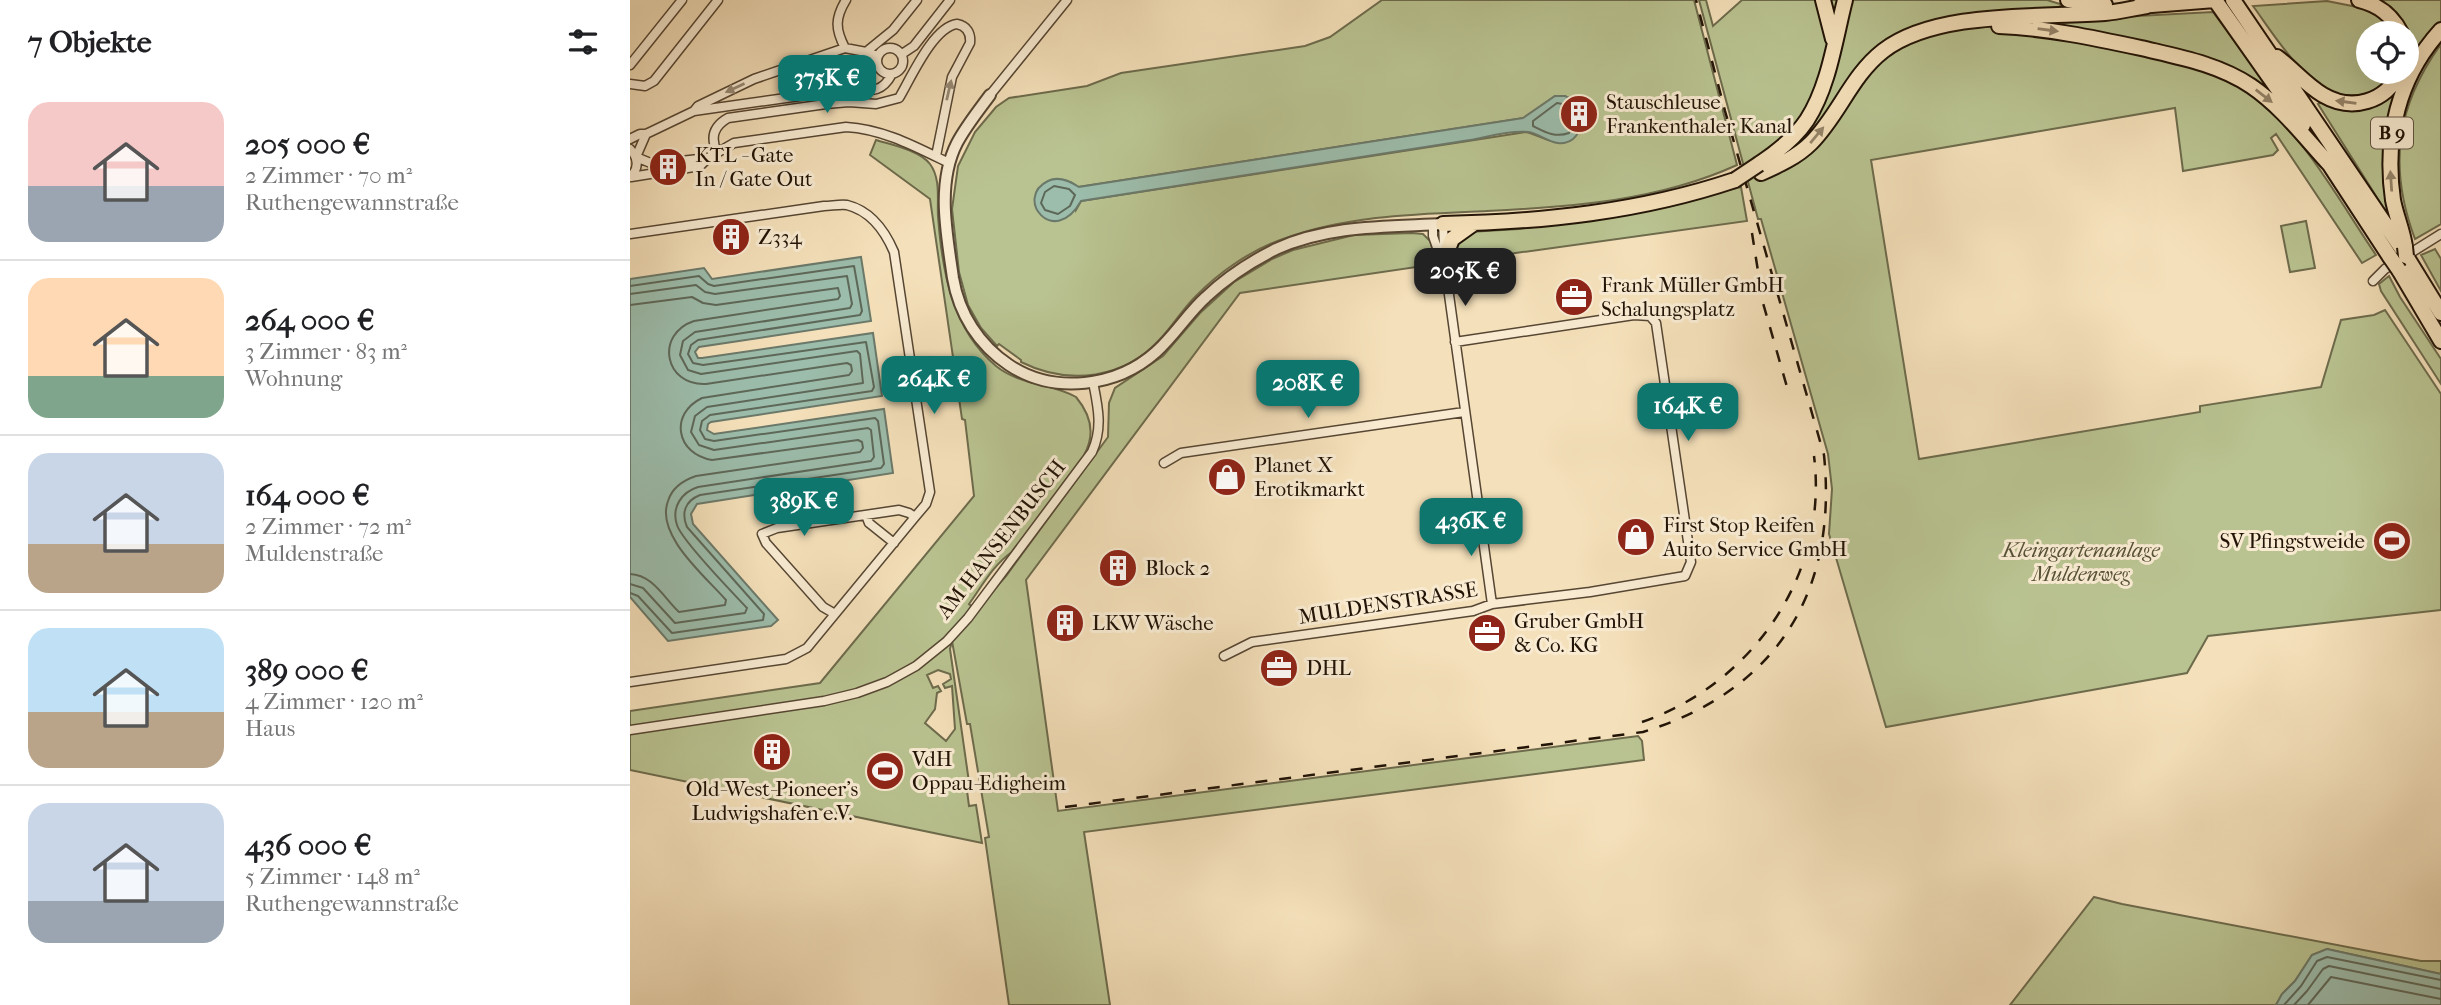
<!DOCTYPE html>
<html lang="de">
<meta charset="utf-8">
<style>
body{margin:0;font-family:"IM FELL French Canon",serif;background:#f6f6f6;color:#202124;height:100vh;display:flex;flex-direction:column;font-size:26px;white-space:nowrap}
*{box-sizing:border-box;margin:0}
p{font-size:23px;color:#757577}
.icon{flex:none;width:38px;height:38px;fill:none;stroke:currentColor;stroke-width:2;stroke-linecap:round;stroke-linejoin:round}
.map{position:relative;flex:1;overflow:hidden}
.drawer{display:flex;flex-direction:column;background:#fff;width:630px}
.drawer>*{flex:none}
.fabs{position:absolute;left:1726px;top:21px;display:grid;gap:14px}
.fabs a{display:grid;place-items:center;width:63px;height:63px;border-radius:50%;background:#fff;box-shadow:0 7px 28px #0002;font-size:35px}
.price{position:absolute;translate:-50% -60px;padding:0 16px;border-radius:14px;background:#0f766e;color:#fff;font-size:23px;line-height:46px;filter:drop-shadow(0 2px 4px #0008)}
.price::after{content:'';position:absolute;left:50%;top:42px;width:21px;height:16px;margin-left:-10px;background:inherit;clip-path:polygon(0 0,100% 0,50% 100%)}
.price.current{background:#222;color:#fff}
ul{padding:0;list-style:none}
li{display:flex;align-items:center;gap:21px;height:175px;padding:0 28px}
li+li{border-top:2px solid #e0e0e0}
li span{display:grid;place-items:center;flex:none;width:196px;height:140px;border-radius:21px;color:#555}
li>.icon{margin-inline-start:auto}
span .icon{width:84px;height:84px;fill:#fffc;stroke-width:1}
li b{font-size:30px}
h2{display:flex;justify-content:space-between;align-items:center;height:84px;padding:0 28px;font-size:30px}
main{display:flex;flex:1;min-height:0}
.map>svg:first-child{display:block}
</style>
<main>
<section class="drawer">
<h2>7 Objekte<svg class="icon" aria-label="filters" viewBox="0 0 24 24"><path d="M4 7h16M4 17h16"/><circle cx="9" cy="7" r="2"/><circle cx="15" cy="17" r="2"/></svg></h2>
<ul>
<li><span style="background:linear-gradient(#f6c9c9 60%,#9aa5b1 0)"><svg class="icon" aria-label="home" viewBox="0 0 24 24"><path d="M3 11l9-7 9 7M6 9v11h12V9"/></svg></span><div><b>205 000 €</b><p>2 Zimmer · 70 m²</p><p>Ruthengewannstraße</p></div></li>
<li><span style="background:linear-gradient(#ffd9b3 70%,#7fa58c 0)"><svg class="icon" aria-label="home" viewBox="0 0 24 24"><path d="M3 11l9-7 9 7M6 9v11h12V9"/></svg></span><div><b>264 000 €</b><p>3 Zimmer · 83 m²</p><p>Wohnung</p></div></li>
<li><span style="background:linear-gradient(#c9d6e8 65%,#b9a48a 0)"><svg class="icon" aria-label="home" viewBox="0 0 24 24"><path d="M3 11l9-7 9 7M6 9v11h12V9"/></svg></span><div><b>164 000 €</b><p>2 Zimmer · 72 m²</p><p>Muldenstraße</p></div></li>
<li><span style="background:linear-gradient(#bfe0f5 60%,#b9a48a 0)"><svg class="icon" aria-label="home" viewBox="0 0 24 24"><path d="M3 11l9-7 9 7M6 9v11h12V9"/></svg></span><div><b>389 000 €</b><p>4 Zimmer · 120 m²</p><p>Haus</p></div></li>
<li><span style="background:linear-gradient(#c9d6e8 70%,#9aa5b1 0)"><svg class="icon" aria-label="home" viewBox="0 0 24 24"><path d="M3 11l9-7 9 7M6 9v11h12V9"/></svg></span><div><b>436 000 €</b><p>5 Zimmer · 148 m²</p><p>Ruthengewannstraße</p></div></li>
</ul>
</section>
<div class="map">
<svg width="1811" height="1005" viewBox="0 0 1811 1005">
<rect width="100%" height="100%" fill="#f4e0ba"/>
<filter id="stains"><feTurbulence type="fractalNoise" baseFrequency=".00286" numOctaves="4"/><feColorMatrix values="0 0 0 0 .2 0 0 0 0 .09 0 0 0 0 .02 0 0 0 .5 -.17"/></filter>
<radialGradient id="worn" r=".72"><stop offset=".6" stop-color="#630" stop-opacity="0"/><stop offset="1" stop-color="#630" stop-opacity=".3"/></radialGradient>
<path fill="#b9c391" stroke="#6d6b4c" stroke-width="2" fill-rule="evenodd" d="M752,0H1064L1107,165C1028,201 942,207 857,211C788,214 719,215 653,239C621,250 589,272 565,297C553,309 543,325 531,338C495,379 439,386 391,362V360L369,344L367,346L351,328L338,305L329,272L322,209L328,166L345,132L366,107L379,98L457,86L491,73L675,46L700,37ZM925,96H935L949,131C930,153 917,137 896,132L451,201L446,210L442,183L448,187L894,118Z
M1069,0H1076L1083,26L1112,0H1417L1430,4L1432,20L1583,12L1636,84L1621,95C1671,129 1711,204 1746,255L1732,263L1646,134L1641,138L1648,150L1643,155L1553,171L1545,108L1241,160L1289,459L1570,412V406L1691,387L1711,320L1744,315L1755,310L1811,394V610L1578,636L1557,673L1256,727L1199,534L1202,489L1198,454L1131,219H1128Z
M1745,0H1811V21L1776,72L1779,56L1775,27Z
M1697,1L1737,9L1754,18L1764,33H1738V72H1762C1756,83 1745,92 1732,95C1686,107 1646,37 1623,6Z
M1811,44V224L1785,239C1758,167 1766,106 1811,44Z
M1770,81L1762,214L1758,215L1688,104L1693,102C1731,118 1742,106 1770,81Z
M246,140C262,145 289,150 300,164C311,179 307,199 308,216C312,272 322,329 366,366C389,385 421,383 446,397C461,415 466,434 454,455L382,552C363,565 352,586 339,604L346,610L376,576L478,437L479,403L485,388L533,356L570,313L604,282L642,259L663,250L724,235L782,233L793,234L800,241L807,264L610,293L396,580L428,811L1008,736L1012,741L1014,760L454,832L480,1005H379L355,838L359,837L340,724H337L322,641L320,649L339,782L336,783L339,806L346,805L352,843L0,770V711L190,683L344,496L335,420L332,419L300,199L240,155ZM308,670L320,674L321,679L313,684L315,688L322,686L325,729L316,741L295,723L305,709L307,693L311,691L308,686L303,688L297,675Z
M1111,187L1117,221L821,262L822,245L839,232L889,229L998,214Z
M1676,221L1685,268L1660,272L1651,226Z
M1805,249L1811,259V291L1791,255Z
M1759,276L1770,297L1811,359V384L1751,291L1749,284Z
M1464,897L1492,904L1791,961H1811V974L1697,949L1682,955L1665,981L1652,994L1646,1005H1380Z"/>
<path fill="#9cbdac" stroke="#6b796a" stroke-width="2" d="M925,96H935L944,100C950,111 955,129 943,139C927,151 913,134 898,132C880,130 857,137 840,140C710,160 580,180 451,201C424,249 383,198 418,181C428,176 440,181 449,187L893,118Z
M231,257L241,321L69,347L65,352L68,358H72L243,333L252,396L81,422L78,424L77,430L84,434L254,409L263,473L67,504L61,514L63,524L148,620L141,626L38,641L0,597V279L74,268L82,279Z
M1697,949L1811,974V1005H1646L1652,994L1665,981L1682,955Z"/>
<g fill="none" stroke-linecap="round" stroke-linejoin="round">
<path stroke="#5e6859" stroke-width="2" d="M927,103L938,105C944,113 946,124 939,133C925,138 915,132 903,126V121Z
M424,186L439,189L445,195L440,206L428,214L415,210L411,203L415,192Z
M0,286L69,276L78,284L84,286L224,266L232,311L230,315L68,340L61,345L58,354L63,363L73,365L236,342L244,387L242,391L80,415L72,421L70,430L75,439L84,441L245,418L248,421L254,464L251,468L70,495C55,501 51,513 57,527L134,614L133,620L42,633L8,596L0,593
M0,294L66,285L75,292L85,294L217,276L222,304L220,308L65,332L53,341L50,355L58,370L71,374L227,351L230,354L233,383L77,407L65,416L61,432L69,445L84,450L238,428L241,430L244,457L241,461L68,487C52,492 41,507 47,525C52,541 102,592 117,608L115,613L45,623L13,588L0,584
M0,305L62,297L73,303L86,305L208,288L210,296L208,299L64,321C25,334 34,386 76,384L217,363L221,365L222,371L219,375L72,398C39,414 46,454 82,460L228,440L232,442L233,448L230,452L66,476C54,480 42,488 38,501C25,535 75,576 96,600L95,605L49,612C34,598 23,575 0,574
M1654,1005L1671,986L1687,961L1697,957L1811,980
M1664,1005L1677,991L1693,969L1699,966L1811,989
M1678,1005L1701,977L1811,999"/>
<defs>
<path id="minor" d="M216,0C205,18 205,29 215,48L236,52L248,56
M247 61a13 13 0 1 1 26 0a13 13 0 1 1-26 0Z
M236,52L263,30L287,0
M272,54L284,46L320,0
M0,65L52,0
M165,66C190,71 224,64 248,56
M0,84L15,86L24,81L88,0
M360,95L437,0
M64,111L226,88C243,92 253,91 262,74
M16,134L6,157L23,164L78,158
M0,139L10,134H16L64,111L68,106L124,79L215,48
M0,149C9,158 9,169 0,177
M87,152C80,137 84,126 98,118L196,104L219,102L246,104L269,98C281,78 303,27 327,24C337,26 341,33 340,43L322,77L306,156
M1,177L70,166L78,158L104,143L216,127C253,129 286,147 319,163
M813,224L815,266L862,604
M803,225V236L812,262
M0,234L194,206C201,206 210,204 217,205C241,211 255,231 264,252L300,492L296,504L285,517L177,648L156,659L0,682
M1743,281L1755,269L1811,234
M534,463L551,453L834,412
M236,515L239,523L264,543
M205,614L193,607L136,543L132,534L147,528L269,510L279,513L285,517
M594,656L622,642L843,611L862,604L960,592L1055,576L1061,562L1026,323L1020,316L1004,315L825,342
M0,730L194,701L227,693L257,682L286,666L317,641L338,618L462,452C473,428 468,407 463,382"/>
<path id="tertiary" d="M360,95C349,110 336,126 327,143C306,184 317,235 323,278C329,314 349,345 379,365C424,395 487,387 526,352C545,335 558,313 576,297C597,277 620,262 646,249C698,225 757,227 813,224"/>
<path id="trunk" d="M1193,0L1203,39
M1438,0L1475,5
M1585,0L1673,125
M1603,0L1772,249
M1729,0C1749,5 1762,15 1771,33
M1509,6L1585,0
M1369,26C1417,28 1464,38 1511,48C1549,57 1588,64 1621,86C1652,107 1675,138 1700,165
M1647,57C1663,69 1676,85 1693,95C1722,112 1756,102 1770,72
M1696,159L1760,257
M1129,164C1147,152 1165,138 1177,120C1199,86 1205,39 1215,0
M1131,173C1149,165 1167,157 1181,143C1209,115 1221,76 1253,51C1306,10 1411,18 1475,13C1489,12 1503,8 1517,6
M813,224C912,222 1010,212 1105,180
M1775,247C1773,231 1766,216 1763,200C1754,138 1768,77 1811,30
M1776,256L1811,313
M814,260L822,239L843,224
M1769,270L1811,341"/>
</defs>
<use href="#minor" stroke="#564633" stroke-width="11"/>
<use href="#tertiary" stroke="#564633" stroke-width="14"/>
<use href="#trunk" stroke="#211306" stroke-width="18"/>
<use href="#minor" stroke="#f8ebd2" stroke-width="8"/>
<use href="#tertiary" stroke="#f8ebd2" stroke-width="10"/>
<use href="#trunk" stroke="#f4e0ba" stroke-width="14"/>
<path stroke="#211306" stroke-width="2.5" stroke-dasharray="12 12" stroke-linecap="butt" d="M1122,233L1133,303L1159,394
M1012,722C1122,684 1199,575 1184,456
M435,807L1013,732C1146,691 1208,593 1194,455L1095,111L1066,0"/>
<defs>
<path id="trunk-bridge" d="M1105,180L1129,164
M1775,247L1776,256
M1760,257L1769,270"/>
</defs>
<use href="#trunk-bridge" stroke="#211306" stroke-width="18" stroke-linecap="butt"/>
<use href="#trunk-bridge" stroke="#f4e0ba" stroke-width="14"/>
</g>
<defs><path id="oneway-solid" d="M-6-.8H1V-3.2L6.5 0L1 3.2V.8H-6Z" transform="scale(1.75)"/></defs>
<g fill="#958469">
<use href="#oneway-solid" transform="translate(1418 30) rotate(8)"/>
<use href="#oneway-solid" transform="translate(1634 96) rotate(38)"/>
<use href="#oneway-solid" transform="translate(1716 102) rotate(-172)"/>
<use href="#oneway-solid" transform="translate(1187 135) rotate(-50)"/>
<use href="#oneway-solid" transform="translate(1761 181) rotate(-94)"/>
</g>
<g fill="#978a76">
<use href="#oneway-solid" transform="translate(105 88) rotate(155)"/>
<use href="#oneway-solid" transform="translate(319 90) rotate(-77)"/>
</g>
<defs>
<symbol id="building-disc" viewBox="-11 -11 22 22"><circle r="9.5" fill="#8f2418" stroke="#f8ebd2"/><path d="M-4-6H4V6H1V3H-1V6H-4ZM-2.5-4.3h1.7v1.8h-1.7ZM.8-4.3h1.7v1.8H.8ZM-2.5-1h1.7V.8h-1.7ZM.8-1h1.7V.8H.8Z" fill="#fff"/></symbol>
<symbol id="office-disc" viewBox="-11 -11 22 22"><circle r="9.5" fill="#8f2418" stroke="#f8ebd2"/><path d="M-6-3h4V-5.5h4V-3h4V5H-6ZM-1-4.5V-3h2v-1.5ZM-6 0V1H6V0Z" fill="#fff"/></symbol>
<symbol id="shop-disc" viewBox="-11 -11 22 22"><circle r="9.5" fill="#8f2418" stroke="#f8ebd2"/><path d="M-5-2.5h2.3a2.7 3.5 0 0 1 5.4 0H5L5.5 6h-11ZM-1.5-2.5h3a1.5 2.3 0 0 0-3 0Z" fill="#fff"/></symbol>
<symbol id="stadium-disc" viewBox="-11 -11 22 22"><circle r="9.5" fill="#8f2418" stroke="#f8ebd2"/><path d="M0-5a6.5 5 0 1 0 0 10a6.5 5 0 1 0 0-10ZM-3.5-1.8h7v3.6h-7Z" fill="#fff"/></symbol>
</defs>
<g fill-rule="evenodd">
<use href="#building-disc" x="927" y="92" width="44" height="44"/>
<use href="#building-disc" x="16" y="145" width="44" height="44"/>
<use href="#building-disc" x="79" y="215" width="44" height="44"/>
<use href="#office-disc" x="922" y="275" width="44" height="44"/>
<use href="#shop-disc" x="575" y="455" width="44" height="44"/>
<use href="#shop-disc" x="984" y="515" width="44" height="44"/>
<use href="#stadium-disc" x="1740" y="519" width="44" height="44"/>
<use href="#building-disc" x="466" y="546" width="44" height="44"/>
<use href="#building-disc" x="413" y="601" width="44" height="44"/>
<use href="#office-disc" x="835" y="611" width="44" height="44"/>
<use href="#office-disc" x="627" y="646" width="44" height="44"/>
<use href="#building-disc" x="120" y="730" width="44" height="44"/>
<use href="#stadium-disc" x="233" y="749" width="44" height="44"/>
</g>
<g text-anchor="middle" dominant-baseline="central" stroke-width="6" stroke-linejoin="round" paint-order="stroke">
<rect fill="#f8ebd2" stroke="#625443" stroke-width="2" x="1741" y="117.5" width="42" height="31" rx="5"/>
<g font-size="19" font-weight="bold" fill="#211306">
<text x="1762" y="133">B 9</text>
</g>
<g font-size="21" fill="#211306" stroke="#f8ebd2" text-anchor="start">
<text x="976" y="102">Stauschleuse<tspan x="976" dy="24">Frankenthaler Kanal</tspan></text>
<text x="65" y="155">KTL - Gate<tspan x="65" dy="24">In / Gate Out</tspan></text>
<text x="128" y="237">Z334</text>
<text x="971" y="285">Frank Müller GmbH<tspan x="971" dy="24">Schalungsplatz</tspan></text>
<text x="624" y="465">Planet X<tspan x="624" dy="24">Erotikmarkt</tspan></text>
<text x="1033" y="525">First Stop Reifen<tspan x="1033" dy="24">Auito Service GmbH</tspan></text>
<text x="1735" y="541" text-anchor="end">SV Pfingstweide</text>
<text x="515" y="568">Block 2</text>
<text x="884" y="621">Gruber GmbH<tspan x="884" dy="24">&amp; Co. KG</tspan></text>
<text x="462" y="623">LKW Wäsche</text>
<text x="676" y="668">DHL</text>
<text x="282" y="759">VdH<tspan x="282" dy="24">Oppau-Edigheim</tspan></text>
<text x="142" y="789" text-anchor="middle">Old-West-Pioneer's<tspan x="142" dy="24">Ludwigshafen e.V.</tspan></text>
</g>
<g font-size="21" fill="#211306" stroke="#f8ebd2">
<text transform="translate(371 539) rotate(-52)">AM HANSENBUSCH</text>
<text transform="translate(758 603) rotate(-9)">MULDENSTRASSE</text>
</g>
<g font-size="21" font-style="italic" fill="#565137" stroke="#f8ebd2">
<text x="1451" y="550">Kleingartenanlage<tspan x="1451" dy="24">Muldenweg</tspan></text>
</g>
</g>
<rect width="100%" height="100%" filter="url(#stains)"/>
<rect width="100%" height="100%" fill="url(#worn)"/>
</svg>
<div class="fabs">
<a><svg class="icon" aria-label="locate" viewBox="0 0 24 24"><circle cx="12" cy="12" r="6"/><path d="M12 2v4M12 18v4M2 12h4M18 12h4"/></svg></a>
</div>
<b class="price" style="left:197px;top:115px">375K €</b>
<b class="price current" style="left:835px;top:308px">205K €</b>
<b class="price" style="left:304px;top:416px">264K €</b>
<b class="price" style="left:678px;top:420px">208K €</b>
<b class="price" style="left:1058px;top:443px">164K €</b>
<b class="price" style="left:174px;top:538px">389K €</b>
<b class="price" style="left:841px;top:558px">436K €</b>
</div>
</main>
